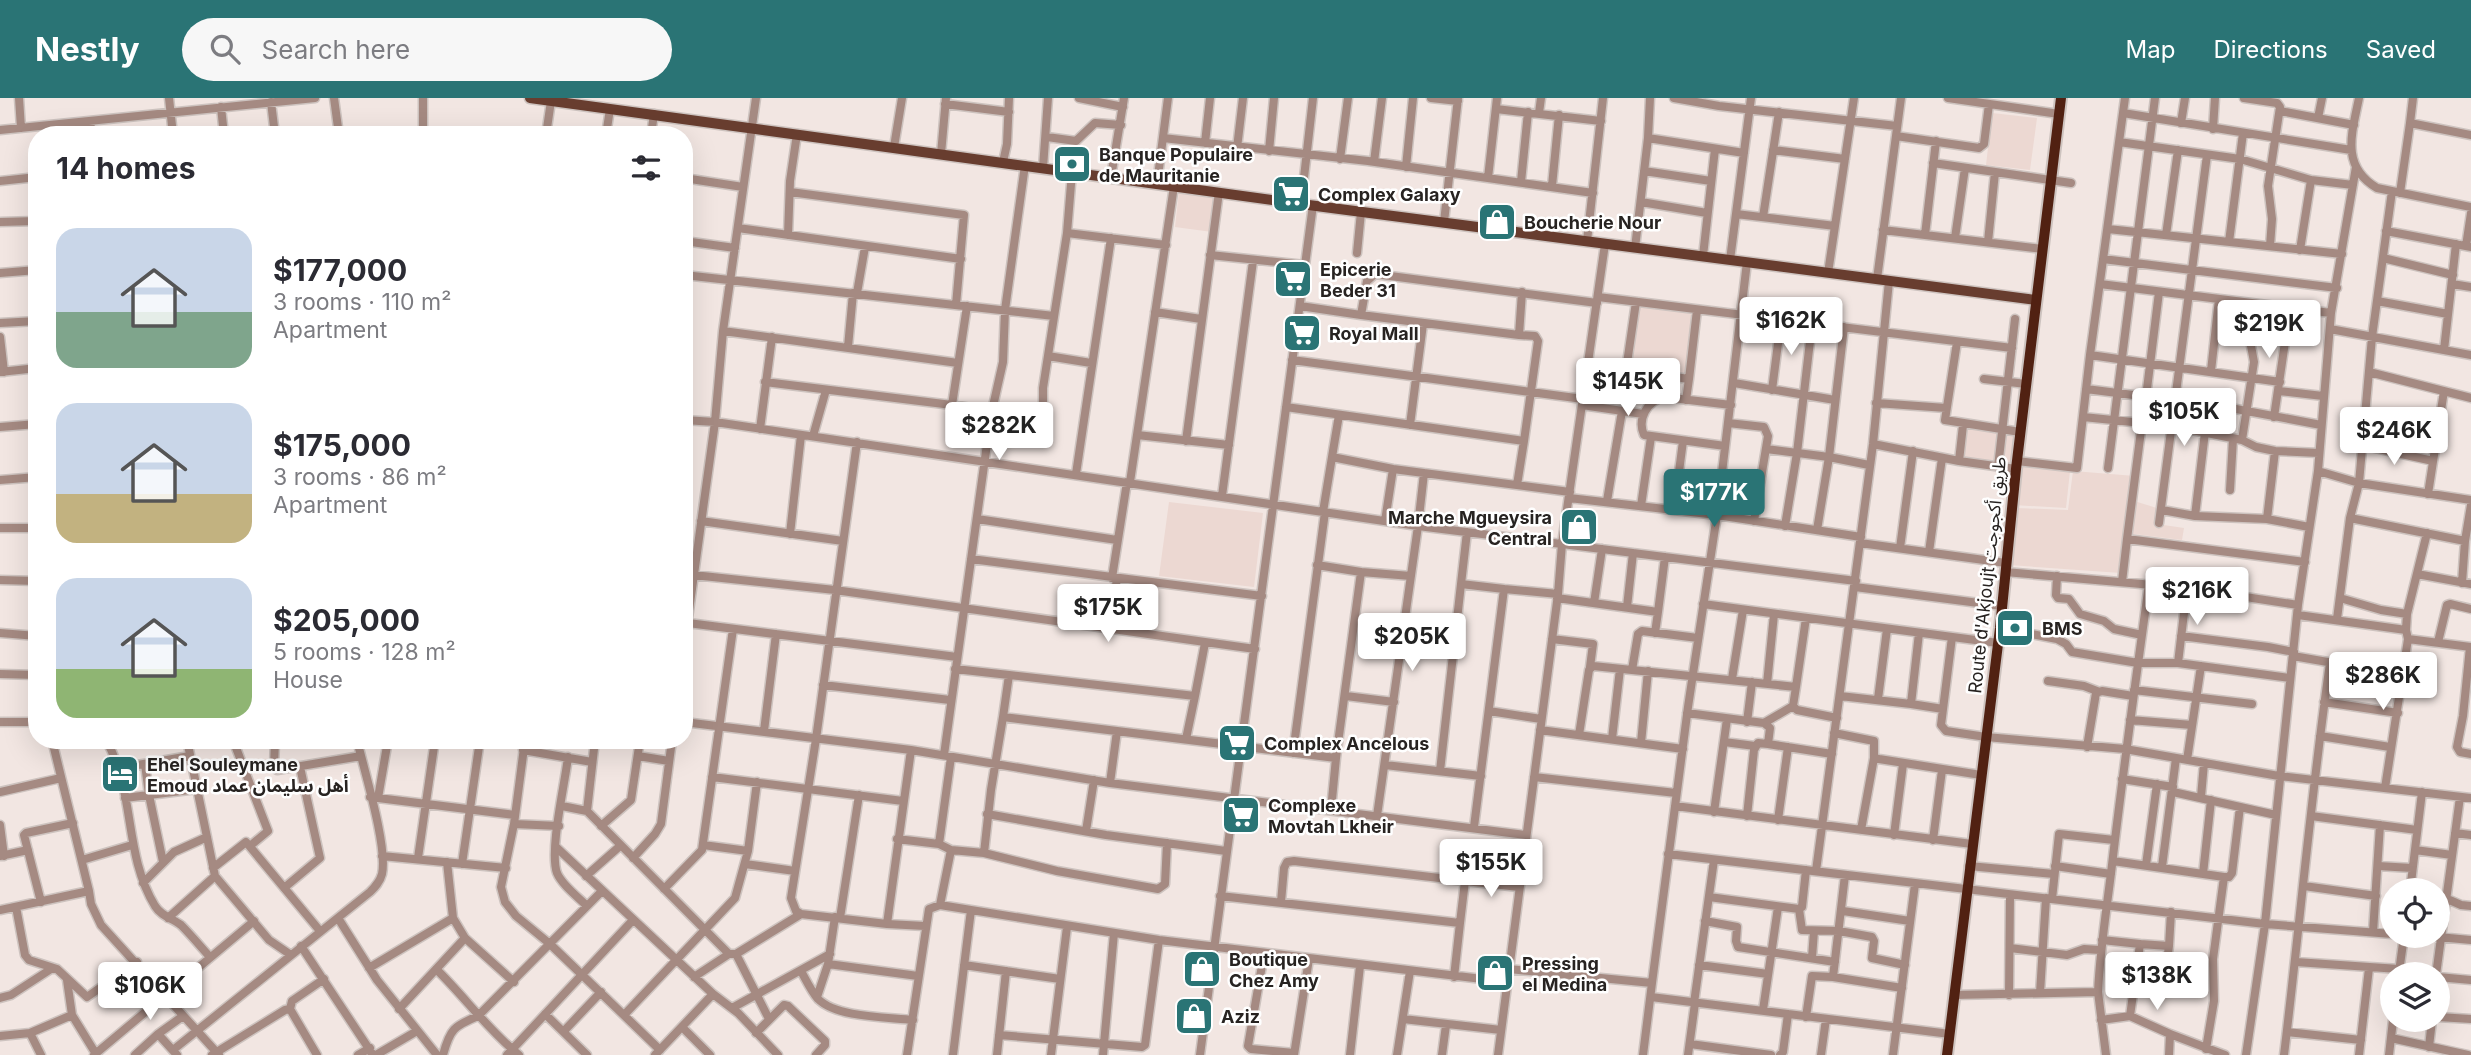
<!DOCTYPE html>
<meta charset="utf-8">
<style>
body{margin:0;font-family:Inter,"Noto Sans Arabic",sans-serif;background:#f7f7f7;color:#2b2b33;height:100vh;display:flex;flex-direction:column;font-size:26px;white-space:nowrap}
*{box-sizing:border-box;margin:0}
p{font-size:23px;color:#7c7c81}
.icon{flex:none;width:38px;height:38px;fill:none;stroke:currentColor;stroke-width:2;stroke-linecap:round;stroke-linejoin:round}
.map{position:relative;flex:1;overflow:hidden}
.drawer{position:absolute;left:28px;top:28px;width:665px;height:623px;display:flex;flex-direction:column;background:#fff;border-radius:28px;box-shadow:0 7px 28px #0002}
.drawer>*{flex:none}
.controls{position:absolute;left:2380px;top:780px;display:grid;gap:14px}
.controls a{display:grid;place-items:center;width:70px;height:70px;border-radius:50%;background:#fff;box-shadow:0 7px 28px #0002;font-size:35px}
.price{position:absolute;translate:-50% -60px;padding:0 16px;border-radius:7px;background:#fff;color:#222;font-size:23px;line-height:46px;filter:drop-shadow(0 2px 4px #0008)}
.price::after{content:'';position:absolute;left:50%;top:42px;width:21px;height:16px;margin-left:-10px;background:inherit;clip-path:polygon(0 0,100% 0,50% 100%)}
.price.selected{background:#2a7475;color:#fff}
ul{padding:0;list-style:none}
li{display:flex;align-items:center;gap:21px;height:175px;padding:0 28px}
li span{display:grid;place-items:center;flex:none;width:196px;height:140px;border-radius:21px;color:#555}
li>.icon{margin-inline-start:auto}
span .icon{width:84px;height:84px;fill:#fffc;stroke-width:1}
li b{font-size:30px}
h2{display:flex;justify-content:space-between;align-items:center;height:84px;padding:0 28px;font-size:30px}
header{display:flex;align-items:center;gap:42px;box-sizing:border-box;height:98px;padding:0 35px;background:#2a7475;color:#fff}
header strong{font-size:33px}
nav{display:flex;gap:38px;margin-inline-start:auto;font-size:24px}
.search{width:490px;height:63px;background:#f7f7f7;display:flex;align-items:center;gap:18px;box-sizing:border-box;padding:0 24px;border-radius:38px;color:#7c7c81;font-size:26px}
.map>svg:first-child{display:block}
</style>
<header>
<strong>Nestly</strong>
<div class="search"><svg class="icon" aria-label="search" viewBox="0 0 24 24"><circle cx="10" cy="10" r="6"/><path d="M15 15l6 6"/></svg>Search here</div>
<nav><a>Map</a><a>Directions</a><a>Saved</a></nav>
</header>
<div class="map">
<svg width="2471" height="957" viewBox="0 0 2471 957">
<rect width="100%" height="100%" fill="#f2e6e2"/>
<path fill="#ecd8d2" d="M1992,15L2037,20L2030,72L1986,67Z
M1179,93L1216,97L1212,134L1175,129Z
M1639,207L1695,214L1688,277L1631,268Z
M1964,329L2015,335L2011,367L1961,361Z
M2018,367L2070,373L2066,410L2013,407Z
M2073,373L2135,378L2131,402L2160,411L2157,426L2184,430L2182,442L2134,436L2127,439L2121,475L2009,467L2016,410L2068,412Z
M1169,404L1263,415L1254,489L1159,478Z"/>
<g fill="none" stroke-linecap="round" stroke-linejoin="round">
<defs>
<path id="minor" d="M19,0L21,30
M169,0L173,37
M334,0L339,37
M423,0V37
M1079,0L1123,9
M1431,0L1458,3
M1674,0L1719,8L1897,28
M1948,0L2059,16
M2244,0L2277,5L2280,9L2268,88L2272,121L2270,148
M2359,0C2352,35 2340,68 2377,90L2471,109
M271,4L275,37
M945,6L1009,14
M221,9L224,37
M1496,11L1601,23
M2280,13L2354,27
M1539,15L1541,0
M2123,15L2351,52
M2318,20L2322,0
M90,23L92,37
M2181,25L2185,0
M2410,25L2413,0
M2213,31L2215,0
M0,32L315,0
M546,37L551,3
M606,37L610,11
M651,37L654,16
M1896,38L1979,50L1984,46L1989,6
M1047,39L1076,43L1095,25L1121,27
M1163,40L1368,63L1593,95
M1648,40L1744,55
M2119,44L2240,61L2311,82L2353,87
M1205,45L1210,0
M894,49L902,0
M1237,50L1243,0
M1773,52L1845,61
M1269,53L1274,0
M941,56L946,0
M1340,61L1348,0
M1003,64L1007,46L1009,0
M1374,64L1382,0
M1933,65L2071,85
M1406,69L1413,0
M1043,70L1048,0
M1644,73L1711,83
M1111,79L1124,0
M684,80L743,89
M1488,80L1497,0
M0,83L37,79
M1521,84L1528,14
M1157,86L1168,0
M1552,88L1559,17
M790,94L964,117L956,207
M2400,95L2410,25L2471,37
M1641,104L1707,115
M1301,106L1313,0
M1736,116L1835,128
M1763,119L1779,14
M0,124L37,123
M1444,124L1458,0
M684,127L687,81
M738,130L961,161
M2108,131L2342,156
M1883,132L2043,151
M2386,133L2471,149
M1067,135L1166,147
M788,137L790,83L797,36
M1925,137L1936,43
M2166,137L2178,52
M1955,140L1965,70
M684,143L735,150
M1587,143L1603,0
M1988,144L1995,74
M2229,144L2243,35
M2466,148L2471,115
M1635,150L1648,40L1650,0
M2300,152L2311,82
M1357,155L1361,114
M1210,157L1305,167
M1703,158L1715,51
M2383,160L2453,177
M2103,161L2337,190
M1730,162L1751,0
M0,175L37,172
M1828,175L1854,0
M684,177L1054,218
M1877,181L1901,0
M2100,186L2331,215
M2452,186L2471,189
M857,195L865,149
M1598,199L2012,250
M2377,203L2448,216
M1300,208L1361,217L1367,183L1375,176L1597,205
M1155,214L1201,221
M1361,217L1519,237L1522,194
M0,225L37,223
M2330,231L2471,257
M723,233L958,265
M0,239L4,274
M1957,244L1945,322L2020,334
M848,249L853,195
M2444,252L2456,146
M2090,257L2280,284
M1048,258L1091,265
M1292,262L1583,301
M1589,267L1689,281L1686,302
M1626,272L1636,204
M2211,273L2219,201
M0,274L37,270
M2369,274L2471,300
M1689,281L1697,212
M1984,281L2026,286
M765,284L952,307L977,311L991,317
M1734,285L1835,302
M2086,291L2220,308L2321,327
M1772,292L1781,222
M2279,293L2323,298
M2146,299L2159,194
M1876,305L1946,310
M952,307L967,208
M1582,307L1643,316
M1286,309L1524,343L1538,243L1535,238L1519,237
M1043,317V290L1067,135L1072,74
M1339,317L1332,359L1393,371L1570,394
M2083,319L2172,328L2242,342L2256,349L2275,353L2319,355
M2274,319L2290,210
M684,322L715,324L1418,428L1856,483
M1728,325L1764,329L1768,338L1754,423
M1410,327L1423,226
M0,329L37,326
M760,331L772,239
M1137,337L1229,347
M813,338L826,292
M2242,342L2254,264L2249,237L2251,205
M1186,343L1219,94
M857,344L816,641L791,800L796,813L801,816L887,826L925,828
M1873,346L1959,363L2016,371
M2361,347L2433,363
M1725,348L1644,337C1637,321 1647,303 1664,299L1731,307
M1766,351L1829,359L1869,367
M1959,363L1963,327
M2017,363L2077,370L2090,257L2125,0
M1998,369L2015,221
M2108,370C2123,246 2139,123 2155,0
M2318,373L2359,385L2471,402
M1076,376L1111,140
M0,382L37,379
M1130,384L1174,88
M1517,387L1524,343
M2230,392L2233,341
M2428,396L2444,293
M1222,398L1253,163
M1569,400L1717,417L1861,439
M1607,403L1622,313
M1641,408L1651,339
M1674,412L1683,343
M2162,412L2195,418L2267,421L2309,429
M1323,414L1332,359
M2195,418L2205,334
M2350,420L2465,443
M977,421L1117,442
M2267,421L2275,353
M701,423L843,443
M1385,423L1393,371
M2159,425L2207,57
M1785,428L1797,355L1812,226
M0,430H37
M1817,432L1829,359L1844,229
M1467,434L1461,486L1504,491
M790,436L801,337
M2127,441L2142,325
M1860,445L2006,465
M1900,450L1913,353
M1929,454L1942,360
M971,461L1262,498
M1317,467L1361,474
M2005,474L2187,490L2298,507
M684,476L835,492L1255,551
M2417,476L2471,486
M2057,478L2056,497L2058,500L2069,501L2080,516L2104,523L2114,531L2142,537
M1112,480L1127,384
M0,482L37,483
M2122,484L2127,441L2305,464
M2462,485L2465,443L2471,407
M1855,489L2002,508
M1557,500L1658,514L1665,459
M2340,500L2381,512L2407,516
M1594,505L1602,451
M1703,506L1998,545
M1627,509L1633,455
M2298,517L2406,532L2408,541L2471,549
M2337,521L2350,420L2359,385L2372,239L2392,93
M688,525L957,559
M2000,530L2057,541L2066,546L2072,554L2138,565H2178L2290,580
M1110,532L1117,480
M2406,532L2407,516L2427,435
M0,535L37,538
M1655,535L1658,514
M2181,538L2268,549L2294,554
M1952,539L1941,627L1946,633L1986,639L2125,651L2279,678L2471,700
M1552,541L1593,546L1590,569
M2438,544L2447,507L2450,506L2471,511
M684,549L715,324L723,233L756,0
M2470,549L2463,618L2457,649L2460,654L2471,656
M2293,558L2403,577
M2178,565L2187,490
M955,571L1009,577L1003,619
M1632,572L1638,536L1642,533L1698,540
M0,576L37,577
M1009,577L1195,598L1186,641
M1732,581L1743,512
M2048,583L2084,588L2097,593
M1767,586L1774,516
M823,587L950,602
M1796,589L1806,520
M2134,592L2252,606
M1195,598L1205,545
M1346,598L1394,604
M1840,598L1911,606L1919,535
M1878,601L1887,531
M2324,604L2398,615
M1911,606L1943,611
M1489,613L1541,621
M1687,615L1764,625L1770,630L1768,646L1832,656
M2130,622L2192,627
M0,624H37
M684,624L911,652L1110,685L1526,737
M1747,624L1752,584
M1764,625L1793,608
M1540,632L1683,651
M764,633L776,536
M1834,635L1874,643V660L1879,661L1981,677
M1579,637L1589,572L1593,568L1796,589L1793,608L1797,612L1837,620
M2320,638L2390,649
M1612,641L1620,571
M52,642L89,793
M106,642C136,694 123,755 155,808C162,819 172,820 181,827C191,837 201,849 210,859
M187,642L215,778L269,842L291,857
M233,642L268,733L250,748
M275,642L274,670L277,672L361,658
M525,642L514,726L501,789L505,804L516,818L550,846L660,952
M1724,644L1755,648
M1641,645L1648,573
M2087,649L2096,595L2102,593L2133,598
M523,652L592,664
M1293,655L1325,414
M944,657L991,317L1003,264L1005,212L1025,67
M638,658L669,663
M568,659C565,686 549,752 557,775C562,787 578,799 587,808
M2187,662L2201,568
M145,666L149,697L163,764
M1385,667L1481,678
M120,670L190,658
M1440,673L1461,486
M712,679L903,703
M1534,679L1676,695
M2122,681L2173,689
M1110,685L1117,633
M2385,690L2408,541
M0,694L61,680
M2173,694L2276,717
M370,699L515,717
M2201,699L2204,665
M125,700L197,691
M378,700L388,642
M562,708L587,713L729,856
M1675,708L1972,746
M1331,712L1336,660
M587,713L595,642
M1714,714L1727,621
M987,716L1106,737L1226,753
M1377,718L1418,428L1424,375
M1747,718L1754,652L1758,645L1768,646
M2311,718L2417,732
M1778,722L1788,649
M514,726L559,728
M0,727L4,758
M601,728L631,702L640,642
M1474,729L1504,491L1558,496
M1861,732L1874,660
M1086,733L1094,682
M2455,735L2471,737
M1894,737L1903,666
M897,741L939,746L951,752
M1933,742L1942,672
M939,746L951,659
M703,747L748,753
M556,749L713,896L738,915L778,957
M2415,752L2452,757
M984,755L1057,773L1158,791L1165,786L1167,745
M1668,756L2265,826L2392,836
M0,758L28,752
M382,758L506,770
M418,760L435,642
M633,760L655,736L661,726L672,642
M82,762L132,747
M2113,763L2224,779L2213,861L2214,903L2206,951
M447,764L453,820L465,840L514,884
M462,766L480,642
M745,766L795,773
M2146,767L2157,686
M1969,768L2054,776
M2055,768L2111,776
M2378,768L2412,770
M2162,769L2176,660
M213,770L246,744L320,833
M1816,773L1873,346L1889,183
M2203,776L2211,702
M1845,777L1833,879L1902,890
M586,778L620,748
M2224,779H2229L2232,775L2240,709
M1465,783L1519,789
M143,785L174,754L207,739
M2304,788L2376,798
M284,790L320,760L300,669
M664,791L702,752L733,531
M2410,793L2422,694
M1220,798L1460,825L1465,783L1294,763L1287,764L1284,770L1281,804
M1709,799L1799,811L1802,809L1806,772
M2445,800L2461,807L2471,808
M2052,801L2059,736L2114,742
M41,804L24,737L26,735L73,725
M940,807L951,752L984,755L991,692L1003,619L1336,660L1361,474L1411,478
M16,809L25,857L29,862L57,871
M1799,811L1802,832L1839,833L1872,839L1874,843L1872,860L1905,867
M0,812L89,793L91,806L101,827L219,957
M1843,813L1910,823
M168,820L215,778
M338,820L377,882L437,957
M840,820L859,697
M1705,823L1737,829L1736,843L1738,849L1835,864
M887,826L911,652
M2373,834L2380,727
M2427,838L2471,842
M2102,842L2140,846L2130,918
M2140,846L2169,848L2171,814
M301,848L373,957
M2010,850L2067,857L2084,851L2100,852
M736,856L769,921
M1264,856L1248,948L1251,951L1294,955
M1812,860L1814,833
M2296,864L2399,871
M828,866L918,878
M964,867L1060,881
M1699,867L1768,876
M369,870L453,820
M436,871C465,899 487,931 519,957
M1509,871L1652,885L1643,957
M801,873C806,882 811,893 818,901C837,920 888,919 913,922
M2399,874L2404,838
M2137,877H2165L2169,848
M2436,877L2460,699
M694,879L729,856H736L801,816
M1454,879L1460,825
M2438,879L2471,882
M67,882L72,917
M1652,885L1688,609L1717,417L1747,164
M2098,894L2106,957
M2040,895L2046,800
M1954,897L2098,894C2100,851 2107,809 2112,767C2123,673 2136,580 2149,486
M2009,897L2010,797
M817,899L828,866L835,819
M1651,899L1950,936
M0,900L11,897L51,871H57L87,899L137,864
M1694,905L1714,762
M732,910L830,856
M290,911L317,957
M399,911L465,840
M1763,912L1778,809
M545,916L587,957
M625,916L735,800L748,753L757,684
M1806,919L1812,878L1833,879
M2438,919L2471,921
M1403,921L1501,932
M2101,922L2130,918L2170,936L2169,957
M682,929L710,957
M564,933L601,894
M2287,934L2361,942
M30,935L41,957
M756,935L784,907L788,908L825,943V947L816,957
M158,936L177,957
M2170,936L2225,957
M999,937L1142,949L1145,947L1159,842
M0,938L30,935L72,917L96,956
M2391,940L2468,957
M1690,946L1771,957
M2429,949L2432,922
M173,952L370,794C375,789 380,784 382,776C388,749 364,672 357,642
M94,957L254,823
M135,957L158,936L183,918
M212,957L285,912L290,911L292,903L324,881
M358,957L370,950
M376,957L417,933
M443,957C450,931 454,928 478,918L601,794
M507,957L633,822
M655,957L713,896
M907,957L929,811L940,807L1159,842L1507,884
M953,957L971,812
M997,957L1006,873
M1051,957L1067,829
M1103,957L1114,835
M1200,957L1313,107
M1294,957L1309,861
M1350,957L1360,868
M1397,957L1410,873
M1442,957L1446,927
M1498,957L1558,496L1562,446L1605,146
M1688,957L1695,905
M1780,957L1783,954L1788,916
M1821,957L1826,921
M1893,957L1915,786
M2246,957L2265,826L2298,507L2318,373L2331,215L2356,69
M2284,957C2300,826 2311,695 2330,565
M2359,957L2369,870
M2389,957L2393,922"/>
<path id="major" d="M530,0L1301,106L2036,202"/>
<path id="highway" d="M1947,957L2000,530L2016,371L2061,0"/>
</defs>
<use href="#minor" stroke="#cdc3bf" stroke-width="11"/>
<use href="#major" stroke="#cdc3bf" stroke-width="13"/>
<use href="#highway" stroke="#cdc3bf" stroke-width="14"/>
<use href="#minor" stroke="#a58a82" stroke-width="8"/>
<use href="#major" stroke="#683d2f" stroke-width="10"/>
<use href="#highway" stroke="#512112" stroke-width="10"/>
</g>
<defs>
<symbol id="bank-square" viewBox="-11 -11 22 22"><rect x="-9" y="-9" width="18" height="18" rx="4" fill="#2a7475" stroke="#fff"/><path d="M-6-4H6V4H-6ZM0-2.3a2.3 2.3 0 1 0 0 4.6a2.3 2.3 0 1 0 0-4.6Z" fill="#fff"/></symbol>
<symbol id="supermarket-square" viewBox="-11 -11 22 22"><rect x="-9" y="-9" width="18" height="18" rx="4" fill="#2a7475" stroke="#fff"/><path d="M-6-5.5h2.5l.6 2H6L4.5 2H-2.5L-4.4-4H-6ZM-1.5 3.2a1.3 1.3 0 1 0 .1 0ZM3 3.2a1.3 1.3 0 1 0 .1 0Z" fill="#fff"/></symbol>
<symbol id="shop-square" viewBox="-11 -11 22 22"><rect x="-9" y="-9" width="18" height="18" rx="4" fill="#2a7475" stroke="#fff"/><path d="M-5-2.5h2.3a2.7 3.5 0 0 1 5.4 0H5L5.5 6h-11ZM-1.5-2.5h3a1.5 2.3 0 0 0-3 0Z" fill="#fff"/></symbol>
<symbol id="hotel-square" viewBox="-11 -11 22 22"><rect x="-9" y="-9" width="18" height="18" rx="4" fill="#2a7475" stroke="#fff"/><path d="M-6-4.5h1.5V1H6V5H4.5V3h-9V5H-6ZM-4 0a1.8 1.8 0 1 1 3.6 0ZM.5 0V-2.5h3Q6-2.5 6 0Z" fill="#fff"/></symbol>
</defs>
<g fill-rule="evenodd">
<use href="#bank-square" x="1050" y="44" width="44" height="44"/>
<use href="#supermarket-square" x="1269" y="74" width="44" height="44"/>
<use href="#shop-square" x="1475" y="102" width="44" height="44"/>
<use href="#supermarket-square" x="1271" y="159" width="44" height="44"/>
<use href="#supermarket-square" x="1280" y="213" width="44" height="44"/>
<use href="#shop-square" x="1557" y="407" width="44" height="44"/>
<use href="#bank-square" x="1993" y="508" width="44" height="44"/>
<use href="#supermarket-square" x="1215" y="623" width="44" height="44"/>
<use href="#hotel-square" x="98" y="654" width="44" height="44"/>
<use href="#supermarket-square" x="1219" y="695" width="44" height="44"/>
<use href="#shop-square" x="1180" y="849" width="44" height="44"/>
<use href="#shop-square" x="1473" y="853" width="44" height="44"/>
<use href="#shop-square" x="1172" y="896" width="44" height="44"/>
</g>
<g text-anchor="middle" dominant-baseline="central" stroke-width="5" stroke-linejoin="round" paint-order="stroke">
<g font-size="18" font-weight="bold" fill="#272321" stroke="#fff" text-anchor="start">
<text x="1099" y="56">Banque Populaire<tspan x="1099" dy="21">de Mauritanie</tspan></text>
<text x="1318" y="96">Complex Galaxy</text>
<text x="1524" y="124">Boucherie Nour</text>
<text x="1320" y="171">Epicerie<tspan x="1320" dy="21">Beder 31</tspan></text>
<text x="1329" y="235">Royal Mall</text>
<text x="1552" y="419" text-anchor="end">Marche Mgueysira<tspan x="1552" dy="21">Central</tspan></text>
<text x="2042" y="530">BMS</text>
<text x="1264" y="645">Complex Ancelous</text>
<text x="147" y="666">Ehel Souleymane<tspan x="147" dy="21">Emoud أهل سليمان عماد</tspan></text>
<text x="1268" y="707">Complexe<tspan x="1268" dy="21">Movtah Lkheir</tspan></text>
<text x="1229" y="861">Boutique<tspan x="1229" dy="21">Chez Amy</tspan></text>
<text x="1522" y="865">Pressing<tspan x="1522" dy="21">el Medina</tspan></text>
<text x="1221" y="918">Aziz</text>
</g>
<g font-size="18" fill="#272321" stroke="#fff">
<text transform="translate(1987 477) rotate(-84)">Route d'Akjoujt طريق أكجوجت</text>
</g>
</g>
</svg>
<div class="controls">
<a><svg class="icon" aria-label="locate" viewBox="0 0 24 24"><circle cx="12" cy="12" r="6"/><path d="M12 2v4M12 18v4M2 12h4M18 12h4"/></svg></a>
<a><svg class="icon" aria-label="layers" viewBox="0 0 24 24"><path d="M12 4l9 5-9 5-9-5zM3 14l9 5 9-5"/></svg></a>
</div>
<b class="price" style="left:1791px;top:259px">$162K</b>
<b class="price" style="left:2269px;top:262px">$219K</b>
<b class="price" style="left:1628px;top:320px">$145K</b>
<b class="price" style="left:2184px;top:350px">$105K</b>
<b class="price" style="left:999px;top:364px">$282K</b>
<b class="price" style="left:2394px;top:369px">$246K</b>
<b class="price selected" style="left:1714px;top:431px">$177K</b>
<b class="price" style="left:2197px;top:529px">$216K</b>
<b class="price" style="left:1108px;top:546px">$175K</b>
<b class="price" style="left:1412px;top:575px">$205K</b>
<b class="price" style="left:2383px;top:614px">$286K</b>
<b class="price" style="left:1491px;top:801px">$155K</b>
<b class="price" style="left:2157px;top:914px">$138K</b>
<b class="price" style="left:150px;top:924px">$106K</b>
<section class="drawer">
<h2>14 homes<svg class="icon" aria-label="filters" viewBox="0 0 24 24"><path d="M4 7h16M4 17h16"/><circle cx="9" cy="7" r="2"/><circle cx="15" cy="17" r="2"/></svg></h2>
<ul>
<li><span style="background:linear-gradient(#c9d6e8 60%,#7fa58c 0)"><svg class="icon" aria-label="home" viewBox="0 0 24 24"><path d="M3 11l9-7 9 7M6 9v11h12V9"/></svg></span><div><b>$177,000</b><p>3 rooms · 110 m²</p><p>Apartment</p></div></li>
<li><span style="background:linear-gradient(#c9d6e8 65%,#c2b280 0)"><svg class="icon" aria-label="home" viewBox="0 0 24 24"><path d="M3 11l9-7 9 7M6 9v11h12V9"/></svg></span><div><b>$175,000</b><p>3 rooms · 86 m²</p><p>Apartment</p></div></li>
<li><span style="background:linear-gradient(#c9d6e8 65%,#8fb573 0)"><svg class="icon" aria-label="home" viewBox="0 0 24 24"><path d="M3 11l9-7 9 7M6 9v11h12V9"/></svg></span><div><b>$205,000</b><p>5 rooms · 128 m²</p><p>House</p></div></li>
</ul>
</section>
</div>
